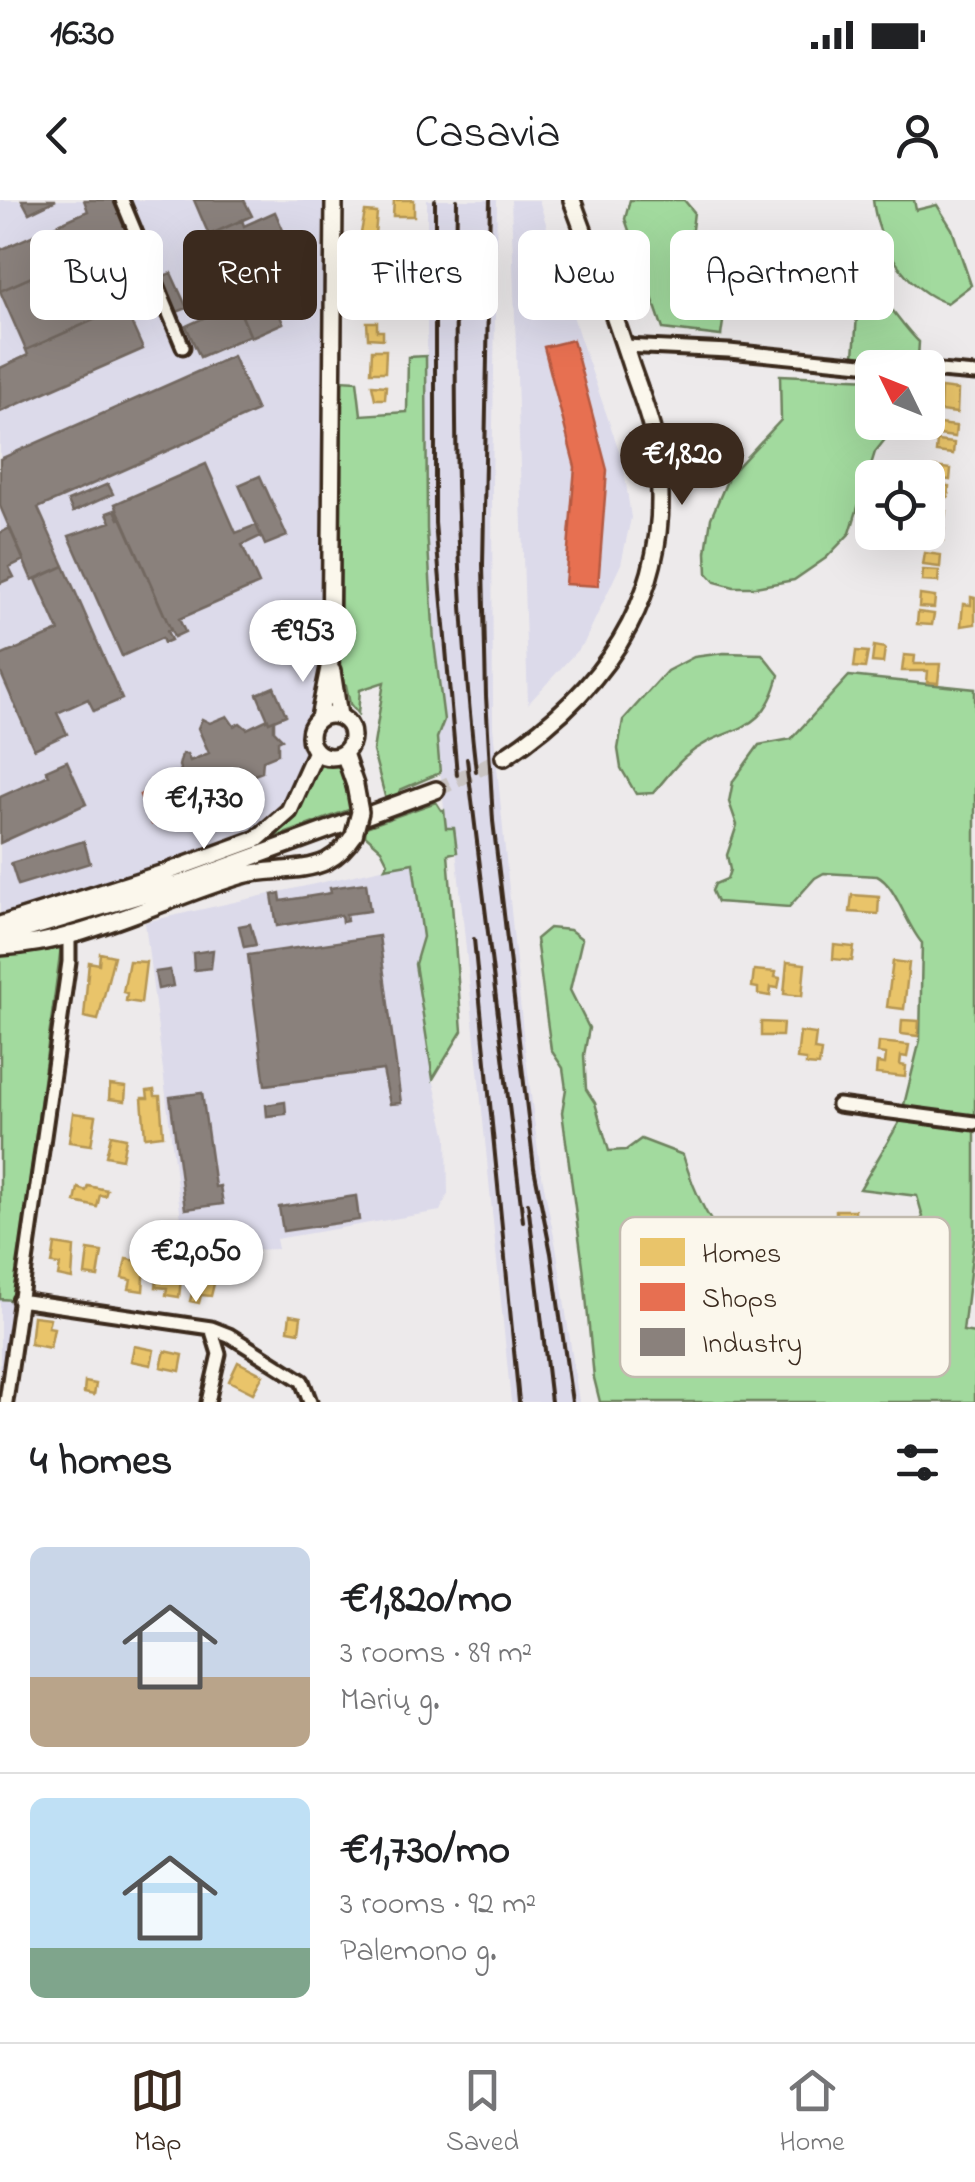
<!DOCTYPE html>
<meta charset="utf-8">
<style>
body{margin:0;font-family:"Indie Flower",sans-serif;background:#f2f2f2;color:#202124;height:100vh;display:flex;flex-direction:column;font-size:38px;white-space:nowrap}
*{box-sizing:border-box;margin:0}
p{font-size:32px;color:#757577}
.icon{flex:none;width:55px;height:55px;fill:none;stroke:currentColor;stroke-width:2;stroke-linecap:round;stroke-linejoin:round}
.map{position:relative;height:1202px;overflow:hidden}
.details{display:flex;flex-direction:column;background:#fff;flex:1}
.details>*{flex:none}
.guide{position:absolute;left:30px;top:30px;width:915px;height:90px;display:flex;gap:20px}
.needle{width:65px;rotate:313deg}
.tools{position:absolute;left:855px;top:150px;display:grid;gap:20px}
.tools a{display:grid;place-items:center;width:90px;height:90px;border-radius:15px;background:#fff;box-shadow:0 10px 40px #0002;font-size:50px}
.price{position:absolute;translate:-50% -85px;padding:0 22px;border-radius:35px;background:#fff;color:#222;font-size:32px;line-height:65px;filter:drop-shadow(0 2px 5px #0008)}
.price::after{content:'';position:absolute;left:50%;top:60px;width:30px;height:22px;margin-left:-15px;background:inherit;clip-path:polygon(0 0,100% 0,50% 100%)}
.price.on{background:#3b2a1e;color:#fff}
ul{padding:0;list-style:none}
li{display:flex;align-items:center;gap:30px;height:250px;padding:0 30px}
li+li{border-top:2px solid #e0e0e0}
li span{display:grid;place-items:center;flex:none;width:280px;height:200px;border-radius:15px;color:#555}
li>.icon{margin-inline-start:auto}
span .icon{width:120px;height:120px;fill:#fffc;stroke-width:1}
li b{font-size:42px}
h2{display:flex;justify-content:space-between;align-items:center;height:120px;padding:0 30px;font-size:42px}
.pill{padding:0 35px;border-radius:15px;background:#fff;box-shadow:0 10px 40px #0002;font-size:35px;line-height:90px}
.pill.on{background:#3b2a1e;color:#fff}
.status{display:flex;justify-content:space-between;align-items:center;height:70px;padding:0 50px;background:#fff;direction:ltr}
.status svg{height:28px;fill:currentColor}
header{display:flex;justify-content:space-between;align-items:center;height:130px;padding:0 30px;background:#fff;font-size:45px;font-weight:600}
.tabs{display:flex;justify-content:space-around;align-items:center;height:140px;border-top:2px solid #e0e0e0;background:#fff;font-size:28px;color:#757577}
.tabs a{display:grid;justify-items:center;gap:5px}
.tabs .on{color:#3b2a1e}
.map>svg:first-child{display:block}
</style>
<div class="status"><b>16:30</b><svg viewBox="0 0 49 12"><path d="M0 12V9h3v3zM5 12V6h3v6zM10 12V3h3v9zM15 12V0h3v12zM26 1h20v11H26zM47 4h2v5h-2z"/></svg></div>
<header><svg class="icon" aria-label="back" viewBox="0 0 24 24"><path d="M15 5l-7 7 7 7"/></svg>Casavia<svg class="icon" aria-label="person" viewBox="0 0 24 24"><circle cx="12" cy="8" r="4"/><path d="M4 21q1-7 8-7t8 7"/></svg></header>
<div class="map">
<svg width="975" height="1202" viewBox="0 0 975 1202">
<rect width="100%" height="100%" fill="#edeaeb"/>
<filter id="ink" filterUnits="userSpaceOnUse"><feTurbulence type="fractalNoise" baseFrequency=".01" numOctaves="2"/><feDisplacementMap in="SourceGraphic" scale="20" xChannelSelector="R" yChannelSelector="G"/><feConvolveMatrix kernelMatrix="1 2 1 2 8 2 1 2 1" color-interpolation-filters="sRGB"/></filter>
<g filter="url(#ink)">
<path fill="#dcdaea" d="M0,0H324L320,482L317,511L304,526V538L308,551L285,608L254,635L176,663L0,716Z
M427,0H497L492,284L493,527L523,833L540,966L557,1052L579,1202H511L454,629H446L437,538L444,520L434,442L427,329Z
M511,0H539L578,132L623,262L631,318L621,364L584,443L528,504Z
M413,662L423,737L415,765L433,879L447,937L448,994L440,1011L276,1039L278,1049L185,1052L145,722Z
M0,1099L24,1104L12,1202H0Z"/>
<path fill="#a2da9e" stroke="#6e825e" stroke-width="2.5" d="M630,0H684L694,12L691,38L696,58C738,78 726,95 721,136L663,129L625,19Z
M873,0H914L916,10L937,5L952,29L971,85L947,103C905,89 878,43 873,0Z
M865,83C886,96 900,124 919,142L918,158L854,156L859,88Z
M426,156L427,329L434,442L444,520L437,538L440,573L400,590L399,595L386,600L373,551L384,482L360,490L358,514L350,504L346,485H340L341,180L357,181L361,215L407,212L408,157Z
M780,175L872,179V222L898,223L875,252L850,333L826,358L794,380L755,387H734L715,382L707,373L706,352L711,318L729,276L781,220Z
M724,453L762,454L779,475C762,542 726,521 684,558C673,568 663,582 653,593L636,594L621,568L618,549L623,520L667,471L694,457Z
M849,476L975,489V1031L963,1131L975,1133V1202H600L594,1178L583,1066L562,912L566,889L563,868L551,850L536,739L549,728L570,730L582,739L570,790L589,828L584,855L586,889L595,903L609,951L626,950L641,939L683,955C703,1023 749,1100 832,1084C841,1083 855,1082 863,1078C883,1068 908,1034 923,1017L917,996L860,989L900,921L920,840L922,743C906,725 896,685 877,676L824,673L815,678L789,707L717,702L712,691L715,684L727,679L730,670L727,655L737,625L729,602L733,581L759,545L791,539Z
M319,560L327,563L340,562L354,608L260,643L289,619Z
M436,602L441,610H444L446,628H454L457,652L448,654L462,831L433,879L415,764L423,737L413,663L385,668L388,663L381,649L365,635L366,627Z
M56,741L61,747L14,1100L0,1099V755Z"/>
<path fill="#e9c46a" stroke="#b59653" stroke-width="2.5" d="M394,0H414V16H393Z
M365,12L377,13L375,34L361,33Z
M386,57H393V82L385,81Z
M365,62H373V74H378L377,83L372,82V113H363V98L358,97V90H364Z
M400,72L415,73V84H399Z
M367,122H377V131H383V139L368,138Z
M372,150H386L385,172H371Z
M372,185L386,186L385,199H375Z
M941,188L958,190L957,213L940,211Z
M939,224L956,226L955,237L938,235Z
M937,241L954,243L953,254L936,252Z
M934,267L951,269L950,280L933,278Z
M932,284L949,286L948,297L931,296Z
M930,310L946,311L944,323L929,321Z
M928,327L944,329L943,341L926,338Z
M925,353L941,355L940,367L923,365Z
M923,370L939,371L938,382L922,381Z
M920,395L935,397L934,408L919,407Z
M971,397L975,398V424L961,426L963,404L971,405Z
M918,412L934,414L932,425L917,424Z
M874,446L885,448L883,463L872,462Z
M856,451L868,452L865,468L854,467Z
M904,455L915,456L914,464H940L938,483L927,482L928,471H902Z
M852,695L879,697L878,714L850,712Z
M834,745L854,747L852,761L833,759Z
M100,753L114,756L98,820L84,817L89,762L99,764Z
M129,761L146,762L141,803L126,801L127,793L123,792Z
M893,761L909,763L904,809L887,807Z
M787,762L805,764L802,796L784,794Z
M754,770L776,772L775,777L780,778L778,788L771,787L770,796L758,794V788L752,787Z
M902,820L919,821L918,836L901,834Z
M761,822L783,823L782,836H761Z
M800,832L816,834L814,850L821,851L819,866L806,865V860L797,859Z
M879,842L909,845L907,857L901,856L900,865L906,866L905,877L876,874L877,863L885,864L886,854L878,853Z
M110,885L126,887L125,901L109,899Z
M154,890L155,896H160L163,935L145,937L142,898H148L147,891Z
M73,913L96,916L91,945L69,942Z
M111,935L126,938L122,959L106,956Z
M88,986L107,990L105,996L100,995L97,1007L75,1002L78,988L86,991Z
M836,1010H855V1031H862V1039L843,1040V1034H836V1026H840V1022H836Z
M55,1044L74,1047L72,1079L58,1076L60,1065L52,1064Z
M88,1050L102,1052L98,1077L85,1075Z
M126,1059L145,1062L143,1091L129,1089L131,1080L122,1078Z
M159,1061L174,1063L172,1078L181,1079L179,1097L166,1095L167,1088L156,1087Z
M197,1074L210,1076L209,1083L214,1084L211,1096L201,1095L199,1103L190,1101Z
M290,1115L301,1117L299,1132L288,1130Z
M33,1116L50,1118L48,1127L54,1128L50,1148L30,1144Z
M134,1146L154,1150L151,1165L131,1161Z
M165,1151L183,1155L180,1171L161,1167Z
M238,1162L263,1175L253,1193L229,1181Z
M85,1182L96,1184L94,1195L84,1193Z"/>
<path fill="#e76f51" stroke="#b35a42" stroke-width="2.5" d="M573,140L607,270L598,386L565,384L575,267L544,147Z
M183,577L195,605L152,624L140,595Z"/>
<path fill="#8a817c" stroke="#726760" stroke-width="2.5" d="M22,0H56L29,13Z
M84,0H116L151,82L111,99L99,72L113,66L104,45L0,91V50L88,11Z
M194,0H244L252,16L209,35Z
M275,12L297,62L266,76L276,100L242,116L236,103L217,112L213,104L220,101L206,71L213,68L200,39L242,20L244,26Z
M104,45L113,66L99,72L116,110L26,150L0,91Z
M171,73L187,108L177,112L161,77Z
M280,99L282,104L276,107L283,123L251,137L242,116Z
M236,103L250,135L200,157L186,126Z
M116,110L118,115L126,111L143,149L0,212V168L28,155L26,150Z
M233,156L257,211L38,308L64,366L32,380L0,306V259Z
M206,264L236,333L256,325L261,336L242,345L259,384L179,419L185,432L174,437L115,304Z
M260,276L287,336L265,345L239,285Z
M108,284L113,294L73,312L68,301Z
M115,310L119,319L122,318L171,430L167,431L171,440L164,443L162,438L122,456L69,336L111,322L107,313Z
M10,328L24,360L9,367L14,377L0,383V333Z
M64,366L122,499L94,511L88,499L57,513L67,534L34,549L0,471V456L59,431L36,379Z
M274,487L286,515L269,522L257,494Z
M227,516L234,526L240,523L247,529L268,519L269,522L274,520V531L282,539L278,541V554L263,560L262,572L246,578L245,587L212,602L205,597L199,604L196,597L193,599L179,566L182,554H187L190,561L209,553L198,528L202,519L210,523Z
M67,561L86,604L0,643V597L49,575L46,570Z
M84,641L90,663L18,685L11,663Z
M366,683L370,711L346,714L347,721L342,722L341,715L277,726L272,695L280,693L281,701L331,693L330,688Z
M250,724L256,745L244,747L239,726Z
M379,736L401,903L390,904L383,870L265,885L248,755Z
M213,750L211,768L194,770L193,753Z
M170,770L173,786L158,789L155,772Z
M202,893L215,987L220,986L223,1004L185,1009L170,897Z
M285,902L286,914L267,916L266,905Z
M356,996L359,1020L283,1031L279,1007Z"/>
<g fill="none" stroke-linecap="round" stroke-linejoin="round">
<path stroke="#c9c4c2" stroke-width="15" stroke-dasharray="15 8" stroke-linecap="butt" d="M436,590L504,557"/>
<defs>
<path id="minor" d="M122,0L183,147
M625,146L729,151L903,168
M928,170L975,174
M838,905L975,923
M19,1100L211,1128L229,1135L302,1181L310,1202
M6,1202L69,762V733
M208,1202L219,1154L211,1128"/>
<path id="tertiary" d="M332,471L339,516
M310 536a21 21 0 1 1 42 0a21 21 0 1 1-42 0Z
M319,518L330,463L334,0
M344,553L355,585
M504,557C614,484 677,383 656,247C651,219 640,192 631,166C613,110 592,55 572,0
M0,725L164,673L257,639L289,611L316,551
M0,737L182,683L436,590
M0,747C85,743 163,698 243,675C270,668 301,673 327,661C338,655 347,646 354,635"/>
</defs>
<use href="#minor" stroke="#3b2a1e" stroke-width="19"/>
<use href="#tertiary" stroke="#3b2a1e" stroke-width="22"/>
<use href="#minor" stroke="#fbf7ec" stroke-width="11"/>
<use href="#tertiary" stroke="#fbf7ec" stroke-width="15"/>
<path stroke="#3b2a1e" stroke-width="4" d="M435,0V323L457,575
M457,0C454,192 454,381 476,571
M490,0L483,365L486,496L493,621L534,968L551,1053L572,1202
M467,559L523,1021
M474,739L519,1202
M528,1003L551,1202"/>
<defs>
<path id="tertiary-bridge" d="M354,635L360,612L355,585"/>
</defs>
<use href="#tertiary-bridge" stroke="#3b2a1e" stroke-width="22" stroke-linecap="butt"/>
<use href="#tertiary-bridge" stroke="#fbf7ec" stroke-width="15"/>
</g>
</g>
<rect x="620" y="1017" width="330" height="160" rx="15" fill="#fbf7ec" stroke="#c1baae" stroke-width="2.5"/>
<rect x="640" y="1038" width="45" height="28" fill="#e9c46a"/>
<rect x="640" y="1083" width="45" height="28" fill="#e76f51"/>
<rect x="640" y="1128" width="45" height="28" fill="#8a817c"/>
<g font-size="28" fill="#3b2a1e">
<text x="702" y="1062">Homes</text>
<text x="702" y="1107">Shops</text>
<text x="702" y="1152">Industry</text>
</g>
</svg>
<div class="tools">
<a><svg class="needle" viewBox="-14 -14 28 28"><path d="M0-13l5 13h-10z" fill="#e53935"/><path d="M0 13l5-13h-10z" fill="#757577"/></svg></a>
<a><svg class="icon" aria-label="locate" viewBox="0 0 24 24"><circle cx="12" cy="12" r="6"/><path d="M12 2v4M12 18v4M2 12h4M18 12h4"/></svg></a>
</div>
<b class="price on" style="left:682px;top:308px">€1,820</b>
<b class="price" style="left:303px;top:485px">€953</b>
<b class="price" style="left:204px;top:652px">€1,730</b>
<b class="price" style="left:196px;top:1105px">€2,050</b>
<div class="guide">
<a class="pill">Buy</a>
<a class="pill on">Rent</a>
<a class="pill">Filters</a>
<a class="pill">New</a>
<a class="pill">Apartment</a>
</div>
</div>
<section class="details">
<h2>4 homes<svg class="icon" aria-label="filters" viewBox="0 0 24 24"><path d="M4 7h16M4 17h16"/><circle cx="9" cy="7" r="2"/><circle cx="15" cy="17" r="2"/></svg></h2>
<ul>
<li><span style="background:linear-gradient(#c9d6e8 65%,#b9a48a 0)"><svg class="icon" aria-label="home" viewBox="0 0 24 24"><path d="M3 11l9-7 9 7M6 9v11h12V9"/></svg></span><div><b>€1,820/mo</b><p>3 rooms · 89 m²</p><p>Marių g.</p></div></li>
<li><span style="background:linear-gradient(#bfe0f5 75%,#7fa58c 0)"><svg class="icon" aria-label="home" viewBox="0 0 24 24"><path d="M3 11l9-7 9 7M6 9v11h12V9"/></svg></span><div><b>€1,730/mo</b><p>3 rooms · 92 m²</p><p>Palemono g.</p></div></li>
</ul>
</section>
<nav class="tabs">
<a class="on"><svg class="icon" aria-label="map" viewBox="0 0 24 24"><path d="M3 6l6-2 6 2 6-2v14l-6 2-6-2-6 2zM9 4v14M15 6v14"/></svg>Map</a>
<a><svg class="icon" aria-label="saved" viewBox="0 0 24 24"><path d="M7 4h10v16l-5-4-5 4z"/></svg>Saved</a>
<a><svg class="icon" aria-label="home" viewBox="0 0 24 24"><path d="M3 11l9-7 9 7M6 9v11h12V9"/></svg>Home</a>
</nav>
